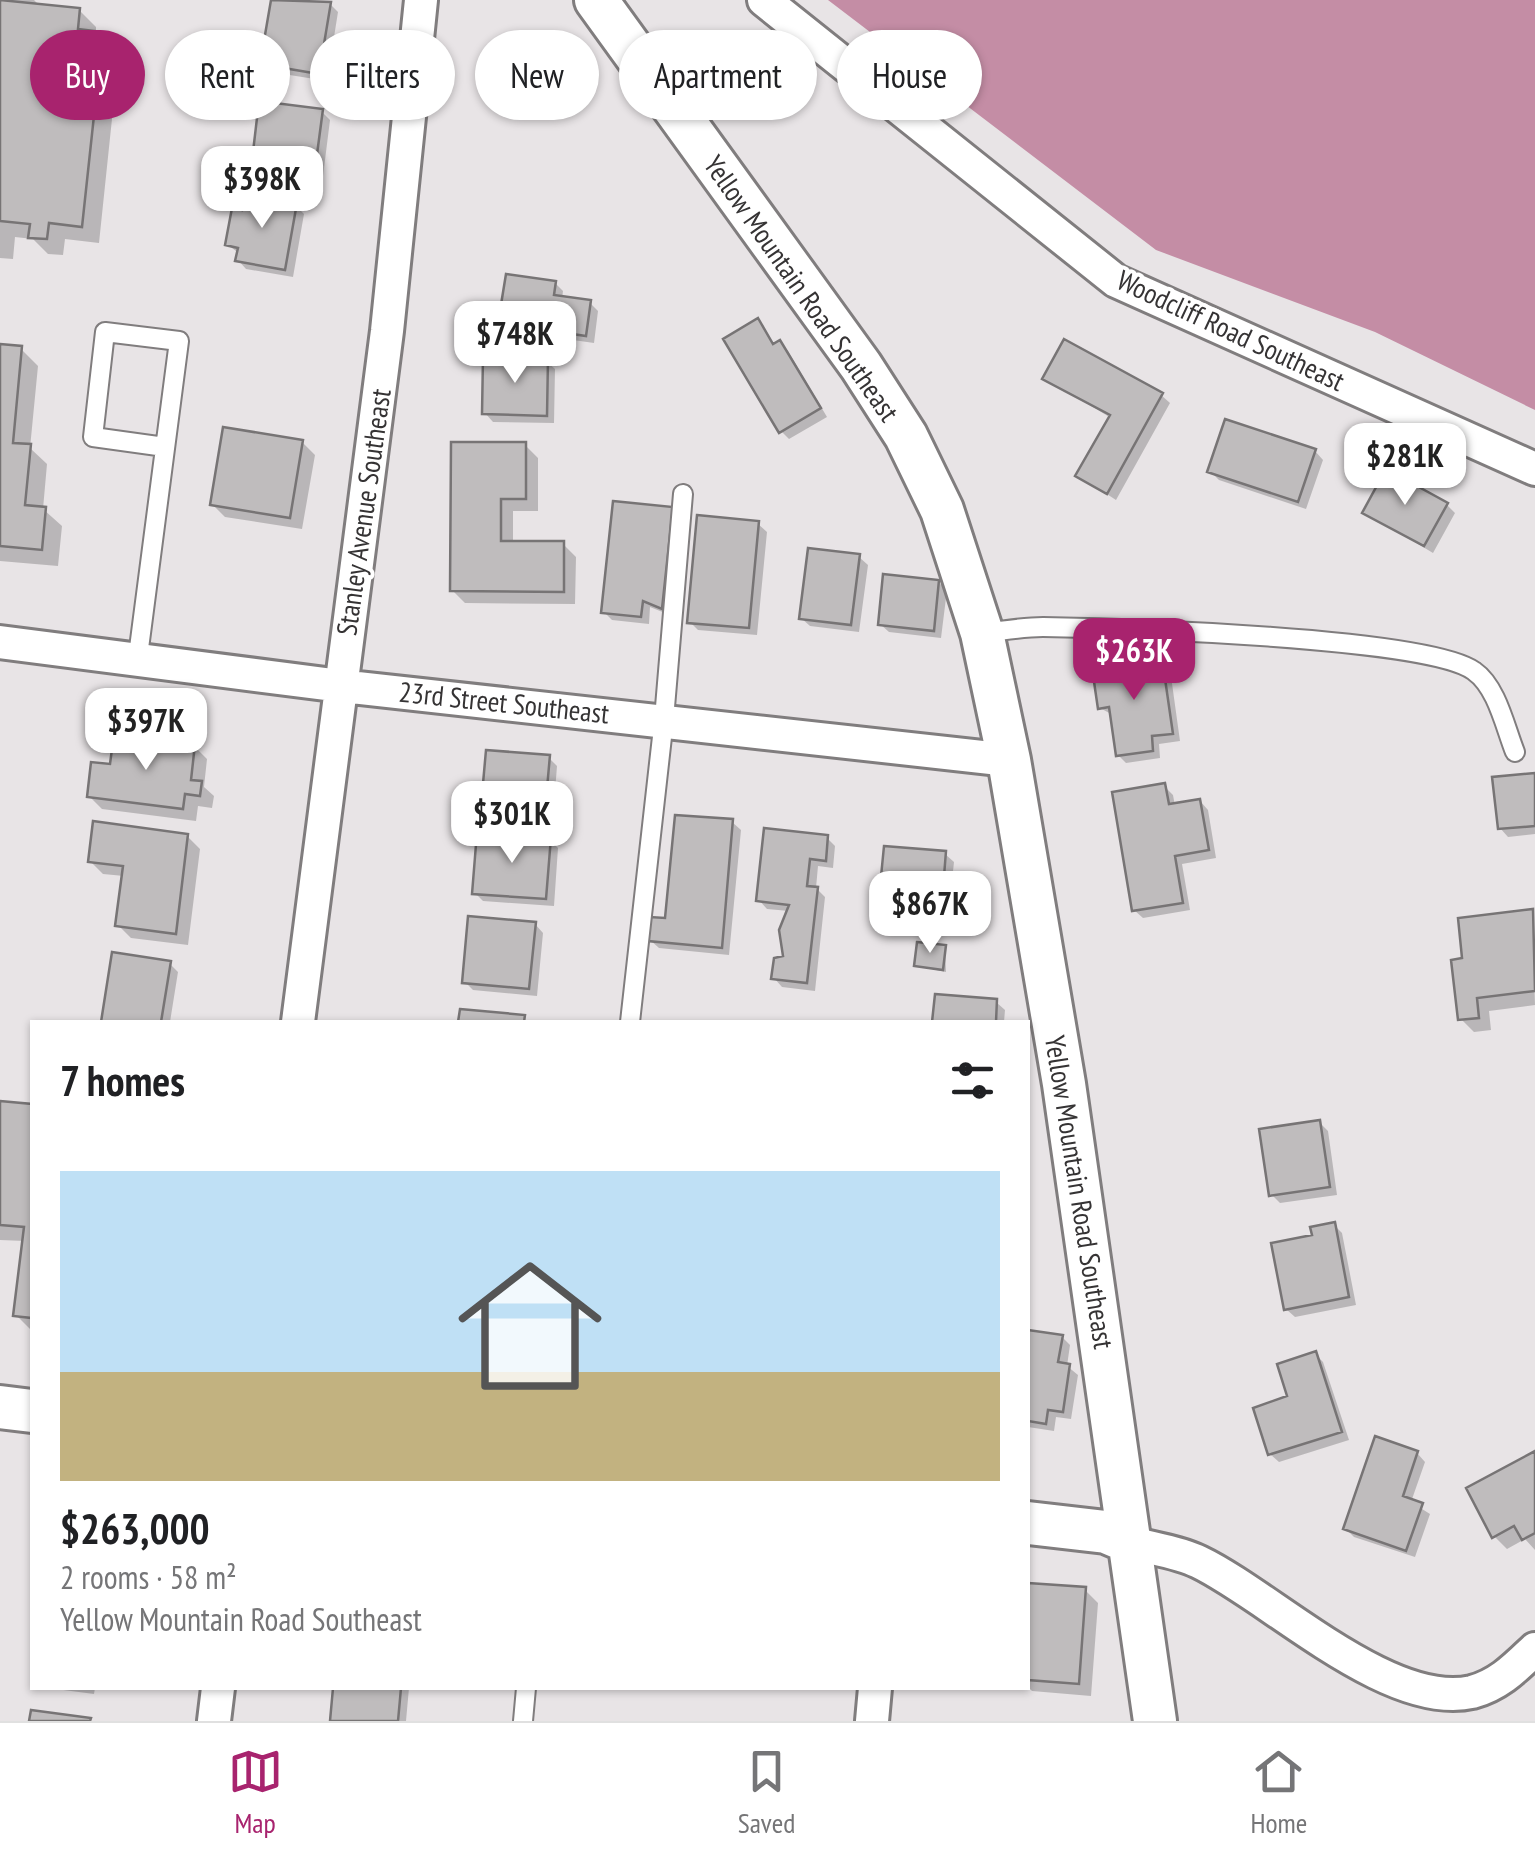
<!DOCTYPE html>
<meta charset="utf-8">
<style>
body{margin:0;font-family:"PT Sans Narrow",sans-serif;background:#f2f2f2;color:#202124;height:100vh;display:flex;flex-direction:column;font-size:38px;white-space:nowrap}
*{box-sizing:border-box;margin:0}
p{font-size:32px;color:#757577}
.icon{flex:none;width:55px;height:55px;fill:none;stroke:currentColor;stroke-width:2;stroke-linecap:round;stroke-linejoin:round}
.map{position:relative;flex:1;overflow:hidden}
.side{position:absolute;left:30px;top:1020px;width:1000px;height:670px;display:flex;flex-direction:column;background:#fff;border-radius:0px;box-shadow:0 2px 8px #0004}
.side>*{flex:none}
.top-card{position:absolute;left:30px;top:30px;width:1000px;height:90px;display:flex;gap:20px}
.price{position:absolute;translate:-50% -85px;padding:0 22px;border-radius:20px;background:#fff;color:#222;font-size:32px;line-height:65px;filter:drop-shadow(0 2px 5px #0008)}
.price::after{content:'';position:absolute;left:50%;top:60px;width:30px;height:22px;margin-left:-15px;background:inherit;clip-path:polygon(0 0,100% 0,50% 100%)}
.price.current{background:#a8236e;color:#fff}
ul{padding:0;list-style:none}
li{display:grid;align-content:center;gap:20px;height:530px;padding:0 30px}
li+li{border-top:2px solid #e0e0e0}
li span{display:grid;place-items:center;height:310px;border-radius:0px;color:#555}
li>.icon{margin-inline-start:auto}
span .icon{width:180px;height:180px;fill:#fffc;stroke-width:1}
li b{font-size:42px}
h2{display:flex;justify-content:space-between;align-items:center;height:120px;padding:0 30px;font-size:42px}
.chip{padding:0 35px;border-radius:45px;background:#fff;box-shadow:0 2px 8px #0004;font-size:35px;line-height:90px}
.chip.current{background:#a8236e;color:#fff}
.menu{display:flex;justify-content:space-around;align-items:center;height:140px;border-top:2px solid #e0e0e0;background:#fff;font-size:28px;color:#757577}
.menu a{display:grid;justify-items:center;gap:5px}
.menu .current{color:#a8236e}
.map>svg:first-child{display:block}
</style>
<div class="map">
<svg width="1535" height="1721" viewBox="0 0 1535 1721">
<rect width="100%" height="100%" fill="#e8e4e6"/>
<path fill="#c48da5" d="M828,0H1535V410L1375,332L1156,250Z"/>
<path fill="#0003" d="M0,0H34L40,6L79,10L96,27V34L119,52L99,243L65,239L63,255L48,254L33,239L15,237L13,259L0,258Z
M274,0L330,4L338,12L327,81L271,72L263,63Z
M322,112L330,120L322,184L262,177L254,168Z
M296,206L304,214L293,277L246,269L238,260L240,254L228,245Z
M555,283L563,291L562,299L590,303L598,311L594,343L510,331L501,322Z
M757,321L775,345L780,343L788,351L827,417L789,439L781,431Z
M0,347L21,349L38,366L30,448L47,464L43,509L62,526L58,566L0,561Z
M546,361L555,369L554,423L493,422L485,413Z
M1045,378L1161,395L1170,403L1116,500L1079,476L1111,418Z
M302,442L315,455L302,529L225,517L212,504Z
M525,445L538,458V511H513V543L563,544L576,557L575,604L465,603L452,590Z
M1315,451L1323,460L1306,509L1219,480L1210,471Z
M1447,505L1455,513L1433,553L1365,512Z
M672,509L680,518L670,615L650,607L649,624L612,620L604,612Z
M758,524L767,532L757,635L698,630L690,622Z
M859,557L868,565L859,632L810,626L801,618Z
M938,582L947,590L941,638L889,632L880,624Z
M1161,661L1170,669L1180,741L1159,744L1160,758L1126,763L1118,755L1113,715L1100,708Z
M194,746L207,759L204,787L214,796L212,808L198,806L196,821L102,809L89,796L113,767Z
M549,758L557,766L552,830L491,824L482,816Z
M1535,775V834L1508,837L1500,828Z
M1164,786L1173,795L1175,806L1200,801L1208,810L1216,858L1182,864L1190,910L1143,918L1134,910Z
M732,822L741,830L729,955L659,948L650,940Z
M187,836L200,849L188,945L131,938L118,925L124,876L103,874L90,861Z
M827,838L835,846L833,868L818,866L816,888L825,897L815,991L782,987L774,978L786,958L789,911L767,909L759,900Z
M550,840L558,848L554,906L483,901L475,893Z
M945,854L954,862L949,909L890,905L882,896Z
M1532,912L1535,1005L1489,1011L1491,1030L1474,1032L1461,1019L1465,960Z
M535,924L543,933L537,996L473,990L465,982Z
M945,947L946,972L917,966Z
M114,955L169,963L178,972L170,1022H104Z
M937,997L996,1002L1005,1010L1004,1022H935Z
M0,1103L32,1106V1331L16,1315L25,1241L0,1240Z
M1319,1122L1328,1131L1337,1195L1280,1203L1272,1195Z
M1334,1225L1342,1233L1356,1305L1295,1317L1286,1309L1315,1237Z
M1028,1332L1062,1337L1070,1345L1067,1366L1078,1375L1071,1419L1056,1417L1054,1431L1028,1427Z
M1315,1354L1323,1362L1349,1440L1279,1462L1270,1454Z
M1417,1453L1425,1462L1411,1502L1430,1514L1415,1557L1354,1537L1346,1529Z
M1535,1454V1550L1525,1539L1507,1549L1494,1536Z
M1028,1586L1085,1590L1098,1603L1091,1696L1032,1691L1028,1687Z
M48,1688H95L94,1694Z
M336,1688H409L406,1721H333Z"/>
<path fill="#bfbcbd" stroke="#777475" stroke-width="2.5" d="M0,0L80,8L78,29L103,32L82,227L49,223L47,239L28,238L30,224L0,221Z
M271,0L331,2L319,74L260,64Z
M259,101L323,109L314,177L251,169Z
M244,194L297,203L285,270L235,261L238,248L225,245L232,208L242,210Z
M506,274L556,281L554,295L591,300L586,336L498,323Z
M758,318L773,344L780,340L821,408L779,433L723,339Z
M1064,339L1163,393L1107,494L1075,476L1110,415L1042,379Z
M0,344L22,346L13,443L31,444L25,505L46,507L42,550L0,546Z
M483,357L548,358L547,416L482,414Z
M1225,419L1316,449L1298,502L1207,472Z
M223,427L303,440L290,518L210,505Z
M451,442H526V499H501V541H564V592L450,591Z
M1386,469L1448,503L1424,546L1362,513Z
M613,501L673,507L662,609L643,601L641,617L601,613Z
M697,515L759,521L749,628L687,623Z
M808,548L860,554L851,625L799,619Z
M883,574L939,580L934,631L878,625Z
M1162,658L1173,734L1152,736L1153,751L1116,756L1109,707L1098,709L1092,668Z
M114,734L195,744L191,780L202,781L200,796L185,794L183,809L87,797L91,762L110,764Z
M486,750L550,755L544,822L480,817Z
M1535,773V826L1498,829L1492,777Z
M1165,783L1169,804L1200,799L1209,850L1175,856L1183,903L1132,911L1112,792Z
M675,815L733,819L722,948L648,941L650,917L665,918Z
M93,821L188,834L176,934L115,926L123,866L88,862Z
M764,828L828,835L826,861L810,859L807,886L818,887L807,983L771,979L774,958L783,956L779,930L789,905L756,901Z
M477,832L551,837L546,899L472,894Z
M884,846L946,851L942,902L879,897Z
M1533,909L1535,991L1477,998L1479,1018L1458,1020L1451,960L1462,958L1458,918Z
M468,916L536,922L529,989L462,983Z
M917,942L946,945L943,970L914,966Z
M112,952L171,961L161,1022H101Z
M935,994L997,999L996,1022H932Z
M460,1009L525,1015L524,1022H458Z
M0,1101L32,1104V1318L13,1316L24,1227L0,1225Z
M1320,1120L1330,1187L1269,1196L1259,1129Z
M1335,1222L1349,1297L1284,1310L1271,1243L1312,1235L1310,1227Z
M1028,1330L1063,1335L1058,1362L1070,1364L1063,1412L1048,1410L1046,1424L1028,1421Z
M1316,1351L1342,1432L1268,1455L1253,1408L1287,1396L1277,1364Z
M1375,1436L1418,1451L1403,1496L1423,1503L1406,1551L1343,1529Z
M1535,1451V1533L1522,1540L1514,1526L1492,1538L1466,1488Z
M1028,1583L1086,1587L1079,1684L1028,1680Z
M333,1688H401L398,1721H330Z
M31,1710L91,1718L90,1721H29Z"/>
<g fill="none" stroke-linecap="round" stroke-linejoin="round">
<defs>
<path id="service" d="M982,633C1002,631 1023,627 1043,627C1116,628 1428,637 1474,671C1497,687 1505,727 1515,752
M138,656L179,341L105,332L93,437L165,447
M630,1022L664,719L683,494
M523,1721L526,1688"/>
<path id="minor" d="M764,0L1116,281L1535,469
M0,642L341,686L1009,760
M298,1022L387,331L421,0
M1132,1543C1154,1549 1179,1552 1199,1562C1270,1596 1389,1711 1472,1692C1499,1685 1516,1667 1535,1649
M214,1721L218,1688
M872,1721L875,1688"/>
<path id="tertiary" d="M596,0L861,366L906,436L942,510L982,633L1009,760L1064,1084L1155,1721
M0,1407L32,1411
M1028,1523L1106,1532L1132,1543"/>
</defs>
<use href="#service" stroke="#807d7e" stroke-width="22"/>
<use href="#minor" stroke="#807d7e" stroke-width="38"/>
<use href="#tertiary" stroke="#807d7e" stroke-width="48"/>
<use href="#service" stroke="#fff" stroke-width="18"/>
<use href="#minor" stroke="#fff" stroke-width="32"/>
<use href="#tertiary" stroke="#fff" stroke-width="42"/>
</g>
<g text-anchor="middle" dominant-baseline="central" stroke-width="8" stroke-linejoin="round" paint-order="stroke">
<g font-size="28" fill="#353334" stroke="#fff">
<text transform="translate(802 288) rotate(55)">Yellow Mountain Road Southeast</text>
<text transform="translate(1231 330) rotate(25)">Woodcliff Road Southeast</text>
<text transform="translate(363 512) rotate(-82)">Stanley Avenue Southeast</text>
<text transform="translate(504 702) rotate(6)">23rd Street Southeast</text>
<text transform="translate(1080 1192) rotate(81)">Yellow Mountain Road Southeast</text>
</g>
</g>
</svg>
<b class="price" style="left:262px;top:231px">$398K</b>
<b class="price" style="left:515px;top:386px">$748K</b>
<b class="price" style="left:1405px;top:508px">$281K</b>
<b class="price current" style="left:1134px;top:703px">$263K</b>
<b class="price" style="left:146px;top:773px">$397K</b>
<b class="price" style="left:512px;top:866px">$301K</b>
<b class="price" style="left:930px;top:956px">$867K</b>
<div class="top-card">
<a class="chip current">Buy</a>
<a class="chip">Rent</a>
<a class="chip">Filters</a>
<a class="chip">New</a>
<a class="chip">Apartment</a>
<a class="chip">House</a>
</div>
<section class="side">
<h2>7 homes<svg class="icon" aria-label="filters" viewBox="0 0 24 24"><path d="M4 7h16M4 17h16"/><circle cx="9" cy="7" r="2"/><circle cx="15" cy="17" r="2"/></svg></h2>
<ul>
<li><span style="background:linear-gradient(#bfe0f5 65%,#c2b280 0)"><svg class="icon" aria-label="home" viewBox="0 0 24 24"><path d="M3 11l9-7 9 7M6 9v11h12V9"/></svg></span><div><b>$263,000</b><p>2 rooms · 58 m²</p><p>Yellow Mountain Road Southeast</p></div></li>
</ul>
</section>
</div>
<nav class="menu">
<a class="current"><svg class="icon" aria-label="map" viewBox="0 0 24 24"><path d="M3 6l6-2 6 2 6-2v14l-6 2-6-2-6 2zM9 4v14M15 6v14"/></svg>Map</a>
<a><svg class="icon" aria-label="saved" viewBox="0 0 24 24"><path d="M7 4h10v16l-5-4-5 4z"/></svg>Saved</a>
<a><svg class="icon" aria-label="home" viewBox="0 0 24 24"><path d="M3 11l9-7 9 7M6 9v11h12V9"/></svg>Home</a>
</nav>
